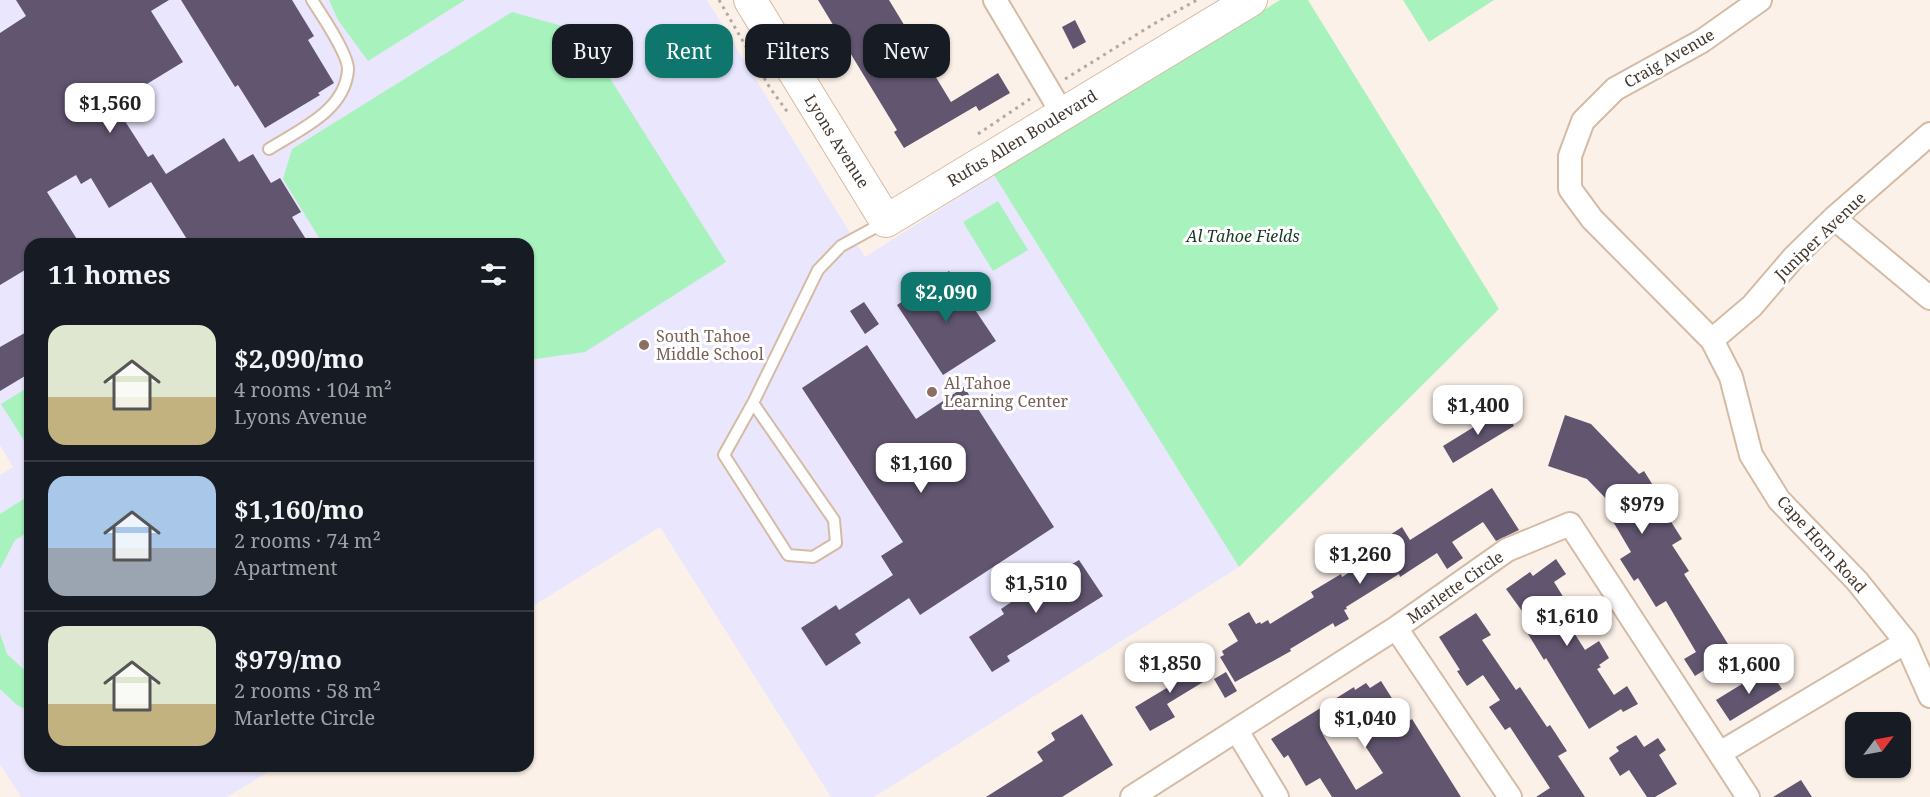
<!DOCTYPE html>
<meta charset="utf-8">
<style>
body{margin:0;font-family:"Noto Serif",serif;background:#20242c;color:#f1f3f6;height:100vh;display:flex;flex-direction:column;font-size:22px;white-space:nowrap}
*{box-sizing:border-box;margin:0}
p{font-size:20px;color:#9ea1a6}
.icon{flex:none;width:33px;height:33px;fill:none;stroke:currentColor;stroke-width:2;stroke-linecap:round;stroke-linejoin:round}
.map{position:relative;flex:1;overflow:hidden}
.panel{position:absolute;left:24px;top:238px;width:510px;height:534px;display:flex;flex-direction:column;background:#171b24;border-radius:18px;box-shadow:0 2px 4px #0004}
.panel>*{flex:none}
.banner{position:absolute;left:552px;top:24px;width:570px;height:54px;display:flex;gap:12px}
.needle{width:39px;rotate:58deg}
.controls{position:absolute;left:1845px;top:712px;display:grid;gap:12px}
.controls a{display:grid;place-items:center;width:66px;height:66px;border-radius:12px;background:#171b24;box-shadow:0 2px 4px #0004;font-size:30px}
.price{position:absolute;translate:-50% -51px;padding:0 14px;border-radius:12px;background:#fff;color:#222;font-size:20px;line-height:39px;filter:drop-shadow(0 2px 3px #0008)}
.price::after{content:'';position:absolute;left:50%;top:36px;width:18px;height:14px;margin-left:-9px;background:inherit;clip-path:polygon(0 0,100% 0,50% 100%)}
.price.active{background:#0f766e;color:#fff}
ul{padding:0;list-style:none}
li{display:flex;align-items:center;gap:18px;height:150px;padding:0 24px}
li+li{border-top:2px solid #363941}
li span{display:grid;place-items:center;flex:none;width:168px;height:120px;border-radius:18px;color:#555}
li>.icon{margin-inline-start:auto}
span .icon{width:72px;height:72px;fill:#fffc;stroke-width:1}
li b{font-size:26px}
h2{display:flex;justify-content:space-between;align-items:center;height:72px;padding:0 24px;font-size:26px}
.tag{padding:0 21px;border-radius:18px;background:#171b24;box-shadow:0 2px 4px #0004;font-size:21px;line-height:54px}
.tag.active{background:#0f766e;color:#fff}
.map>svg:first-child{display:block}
</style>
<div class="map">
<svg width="1930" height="797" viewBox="0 0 1930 797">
<rect width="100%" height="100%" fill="#fcf1e8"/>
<path fill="#e9e6fd" d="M0,0H707L865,257L994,175L1239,567L874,797H831L660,527L528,609V244H30V766L276,767L227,797H21L0,764V475L13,467L0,445Z"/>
<path fill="#a8f3bd" d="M329,0H465L368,61L338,20Z
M1280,0H1308L1499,309L1239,567L994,175Z
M1403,0H1494L1429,42Z
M512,12L580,31L726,262L585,352L528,360V244H323L283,179L292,149Z
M998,201L1028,250L993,271L963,222Z
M30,386V450L1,404Z
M30,495V531L15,540L0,569V514Z
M0,633L7,654L30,675V711L17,705L0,689Z"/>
<path fill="#61556f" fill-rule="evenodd" d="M16,0H169L151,11L183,62L114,104L148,157L153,154L166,174L224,138L239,162L253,154L271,183L280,178L301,212L292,217L309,244H190L151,182L109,208L91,178L81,184L76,175L47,192L80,244H30V267L0,285V33L26,16Z
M181,0H292L314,36L308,40L334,83L318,93L320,95L265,128L238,85L235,87Z
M818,0H889L951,102L998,73L1010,93L979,111L976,106L904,148L894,132L897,130Z
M1075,20L1086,42L1073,49L1062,27Z
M949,271L996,341L943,375L897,305Z
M864,302L879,324L865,334L850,311Z
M30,330V373L0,391V347Z
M867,345L916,419L964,387L1054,527L920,615L909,598L855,634L861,643L826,666L801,628L836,605L839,610L893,575L881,556L903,542L802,388Z
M1503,409L1514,426L1453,463L1443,446Z
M1565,415L1591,424L1639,474L1644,471L1654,487L1646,491L1663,519L1668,517L1682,539L1672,545L1689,571L1684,574L1733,652L1695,676L1684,659L1696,652L1666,601L1656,607L1638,578L1634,581L1620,559L1631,552L1611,518L1615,515L1612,510L1615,508L1587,479L1548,466Z
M1492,488L1519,530L1496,541L1483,522L1452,542L1463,558L1447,569L1437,553L1400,577L1399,574L1346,607L1347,609L1344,610L1349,619L1335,627L1333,623L1290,649L1291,651L1235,682L1220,657L1224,655L1222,651L1238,641L1228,624L1249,612L1256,624L1260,622L1261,624L1268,620L1270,624L1314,597L1311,592L1341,574L1342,577L1383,551L1378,543L1402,527L1410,540Z
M1556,559L1566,574L1554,582L1572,611L1564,617L1585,650L1599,641L1609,658L1599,665L1601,667L1597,669L1614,695L1627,686L1638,704L1623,712L1621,709L1589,729L1546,658L1544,660L1528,634L1535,629L1506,589L1530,572L1533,576Z
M1079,560L1103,596L1007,656L1010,661L992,672L969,637L1004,614L1001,609L1038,584Z
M1476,613L1491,635L1482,640L1516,690L1520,687L1547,727L1550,725L1567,751L1558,756L1585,797H1536L1550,788L1510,727L1505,730L1489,707L1500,700L1483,675L1467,686L1457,671L1460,670L1439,637Z
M1186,659L1194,672L1201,668L1208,679L1167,704L1175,717L1150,731L1135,707L1170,686L1162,673Z
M1768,668L1782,689L1730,721L1716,700Z
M1226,672L1237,691L1225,698L1214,679Z
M1381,681L1407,722L1412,719L1461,797H1332L1320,778L1306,786L1288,755L1284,758L1271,739L1354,687L1355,690L1366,683L1370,688ZM1346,717L1383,773L1356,790L1322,733Z
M1082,714L1113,765L1062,797H986L1043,761L1037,752L1055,740L1051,733Z
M1636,735L1644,747L1658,738L1666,750L1659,755L1677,784L1655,797H1647L1629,770L1620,776L1609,758L1619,751L1616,747Z
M1801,780L1812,797H1773Z"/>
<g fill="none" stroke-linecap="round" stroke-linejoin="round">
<defs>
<path id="lane" d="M269,149C299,130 345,111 348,70C349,55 321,14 312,0
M753,403L834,520L836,543L813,557L788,555L724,455L753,403L818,270L841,246L883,223"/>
<path id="street" d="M995,0L1062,113
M1760,0L1702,41L1615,89L1583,121L1570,156V189L1592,219L1712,340L1731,377L1751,455L1779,500L1857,581L1906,642L1930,696
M1834,218L1930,298
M1712,340L1752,306L1794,257L1834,218L1930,134
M1396,628L1510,797
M1237,731L1277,797
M1720,753L1906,642
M1132,797L1396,628L1507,550L1570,524L1748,797"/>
<path id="secondary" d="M750,0L886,221L1251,0"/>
</defs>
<use href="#lane" stroke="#d5bba4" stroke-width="14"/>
<use href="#street" stroke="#d5bba4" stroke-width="26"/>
<use href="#secondary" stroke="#d5bba4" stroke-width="34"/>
<path stroke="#b4a9a0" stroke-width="3" stroke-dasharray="3 4.5" stroke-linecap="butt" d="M719,0L770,88L789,114
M1065,79L1157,22L1197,0
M978,134L1030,99"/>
<use href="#lane" stroke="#fff" stroke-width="10"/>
<use href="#street" stroke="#fff" stroke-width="22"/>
<use href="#secondary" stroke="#fff" stroke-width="32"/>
</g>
<g fill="#8d6e63" stroke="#fff" stroke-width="2">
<circle cx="644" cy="345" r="6"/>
<circle cx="932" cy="392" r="6"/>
</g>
<g text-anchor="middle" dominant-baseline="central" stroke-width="6" stroke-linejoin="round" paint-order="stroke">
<g font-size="16" fill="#42372e" stroke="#fff">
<text transform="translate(1669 58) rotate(-30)">Craig Avenue</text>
<text transform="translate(1022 138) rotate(-31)">Rufus Allen Boulevard</text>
<text transform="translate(837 141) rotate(58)">Lyons Avenue</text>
<text transform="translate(1820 236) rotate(-44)">Juniper Avenue</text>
<text transform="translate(1822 544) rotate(48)">Cape Horn Road</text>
<text transform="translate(1455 587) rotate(-35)">Marlette Circle</text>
</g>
<g font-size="16" font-style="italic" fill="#163922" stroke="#fff">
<text x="1243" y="236">Al Tahoe Fields</text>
</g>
<g font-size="16" fill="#785e54" stroke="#fff" text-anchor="start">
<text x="656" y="336">South Tahoe<tspan x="656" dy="18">Middle School</tspan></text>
<text x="944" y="383">Al Tahoe<tspan x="944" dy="18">Learning Center</tspan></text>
</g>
</g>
</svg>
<div class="controls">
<a><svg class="needle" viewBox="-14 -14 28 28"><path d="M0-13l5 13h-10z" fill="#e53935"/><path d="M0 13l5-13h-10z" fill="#9ea1a6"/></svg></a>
</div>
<b class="price" style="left:110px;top:134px">$1,560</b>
<b class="price active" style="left:946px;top:323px">$2,090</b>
<b class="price" style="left:1478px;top:436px">$1,400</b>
<b class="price" style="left:921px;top:494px">$1,160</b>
<b class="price" style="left:1642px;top:535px">$979</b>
<b class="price" style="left:1360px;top:585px">$1,260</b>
<b class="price" style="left:1036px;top:614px">$1,510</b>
<b class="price" style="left:1567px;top:647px">$1,610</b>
<b class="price" style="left:1170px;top:694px">$1,850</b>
<b class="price" style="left:1749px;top:695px">$1,600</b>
<b class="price" style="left:1365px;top:749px">$1,040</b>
<div class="banner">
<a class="tag">Buy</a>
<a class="tag active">Rent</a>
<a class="tag">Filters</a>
<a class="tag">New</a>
</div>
<section class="panel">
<h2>11 homes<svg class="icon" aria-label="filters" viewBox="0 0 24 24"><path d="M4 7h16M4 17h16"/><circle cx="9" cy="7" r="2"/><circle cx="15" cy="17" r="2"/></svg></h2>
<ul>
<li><span style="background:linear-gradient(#dfe7d0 60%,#c2b280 0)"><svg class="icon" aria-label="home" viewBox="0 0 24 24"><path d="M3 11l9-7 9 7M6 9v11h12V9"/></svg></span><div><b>$2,090/mo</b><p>4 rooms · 104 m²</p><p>Lyons Avenue</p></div></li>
<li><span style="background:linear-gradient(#a9c7e8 60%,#9aa5b1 0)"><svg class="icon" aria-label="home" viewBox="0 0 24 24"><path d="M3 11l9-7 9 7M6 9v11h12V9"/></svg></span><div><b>$1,160/mo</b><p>2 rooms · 74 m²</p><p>Apartment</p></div></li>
<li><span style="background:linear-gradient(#dfe7d0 65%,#c2b280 0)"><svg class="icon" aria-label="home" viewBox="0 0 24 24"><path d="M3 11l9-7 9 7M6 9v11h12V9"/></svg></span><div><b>$979/mo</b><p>2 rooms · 58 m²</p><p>Marlette Circle</p></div></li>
</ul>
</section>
</div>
